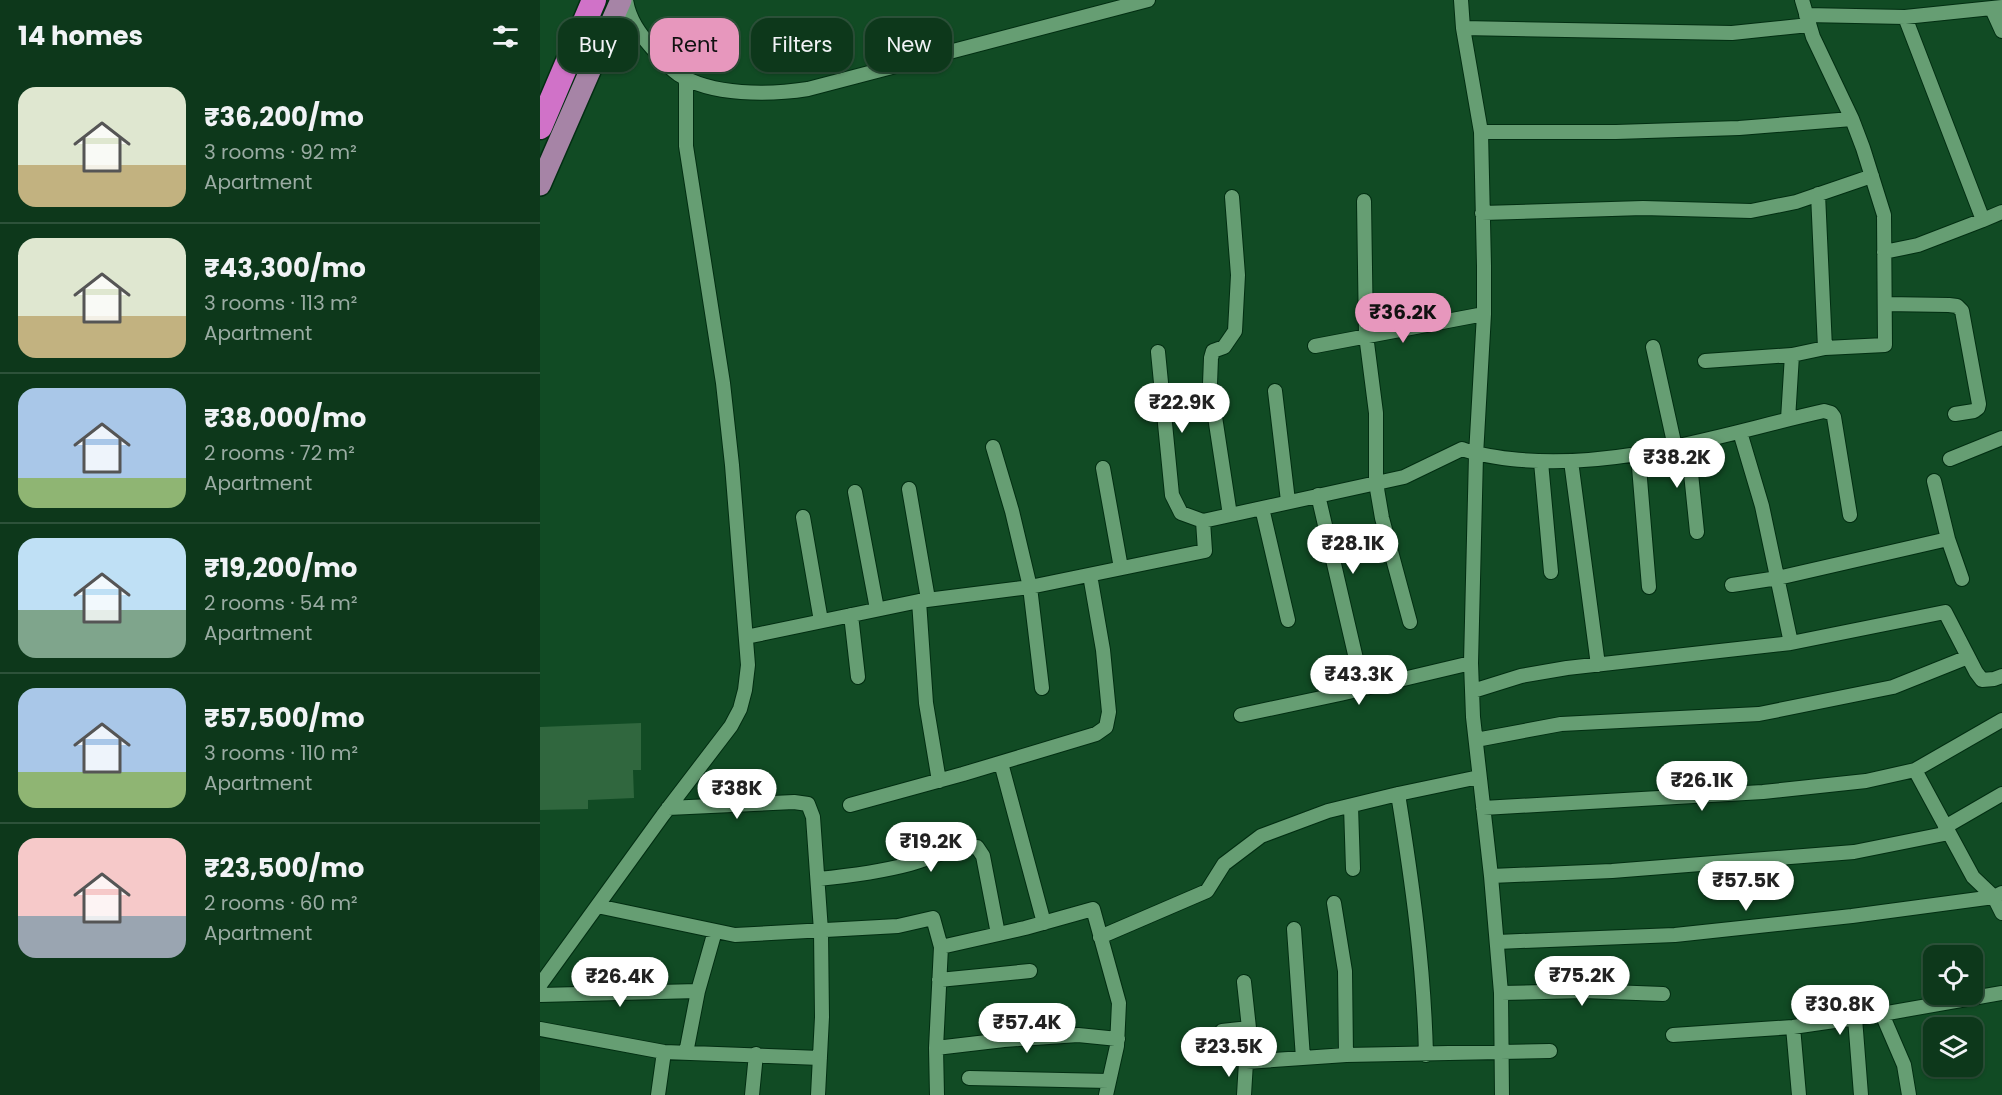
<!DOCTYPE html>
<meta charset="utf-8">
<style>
body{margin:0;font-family:Poppins,sans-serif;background:#163f24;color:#f1f3f6;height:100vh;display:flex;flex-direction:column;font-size:22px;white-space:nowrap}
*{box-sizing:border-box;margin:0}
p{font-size:20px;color:#9aaca3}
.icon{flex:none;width:33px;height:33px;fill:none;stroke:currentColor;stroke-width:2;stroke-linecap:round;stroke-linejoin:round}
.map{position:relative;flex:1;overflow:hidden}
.details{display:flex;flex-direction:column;background:#0d381b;width:540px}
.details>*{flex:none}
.top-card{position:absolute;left:18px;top:18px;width:570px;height:54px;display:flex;gap:12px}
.buttons{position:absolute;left:1383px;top:945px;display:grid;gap:12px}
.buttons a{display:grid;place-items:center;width:60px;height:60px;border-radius:12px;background:#0d381b;box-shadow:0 2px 4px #0004,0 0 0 2px #2d523a;font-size:30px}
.price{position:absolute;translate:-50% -51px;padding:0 14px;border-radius:21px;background:#fff;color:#222;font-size:20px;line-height:39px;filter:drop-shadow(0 2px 3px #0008)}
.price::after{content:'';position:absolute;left:50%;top:36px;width:18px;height:14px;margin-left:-9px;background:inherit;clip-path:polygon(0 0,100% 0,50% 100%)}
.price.current{background:#e797bd;color:#111}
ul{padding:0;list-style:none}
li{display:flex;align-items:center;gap:18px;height:150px;padding:0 18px}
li+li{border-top:2px solid #2d523a}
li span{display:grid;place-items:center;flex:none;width:168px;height:120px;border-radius:18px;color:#555}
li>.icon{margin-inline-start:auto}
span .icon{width:72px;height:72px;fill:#fffc;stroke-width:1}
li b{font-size:26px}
h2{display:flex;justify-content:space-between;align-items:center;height:72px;padding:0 18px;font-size:26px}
.tag{padding:0 21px;border-radius:18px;background:#0d381b;box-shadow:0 2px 4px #0004,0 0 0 2px #2d523a;font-size:21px;line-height:54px}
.tag.current{background:#e797bd;color:#111}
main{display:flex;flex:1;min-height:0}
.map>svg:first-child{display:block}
</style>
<main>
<section class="details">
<h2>14 homes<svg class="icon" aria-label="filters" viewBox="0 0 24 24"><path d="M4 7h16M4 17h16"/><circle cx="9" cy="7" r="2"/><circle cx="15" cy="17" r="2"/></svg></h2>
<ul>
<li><span style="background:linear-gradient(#dfe7d0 65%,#c2b280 0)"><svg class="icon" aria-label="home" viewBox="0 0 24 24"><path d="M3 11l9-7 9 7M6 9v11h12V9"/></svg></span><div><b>₹36,200/mo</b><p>3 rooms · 92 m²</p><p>Apartment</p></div></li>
<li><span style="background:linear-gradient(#dfe7d0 65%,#c2b280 0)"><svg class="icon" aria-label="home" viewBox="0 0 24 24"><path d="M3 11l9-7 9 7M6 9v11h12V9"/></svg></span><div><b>₹43,300/mo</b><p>3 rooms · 113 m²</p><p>Apartment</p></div></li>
<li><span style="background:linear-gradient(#a9c7e8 75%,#8fb573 0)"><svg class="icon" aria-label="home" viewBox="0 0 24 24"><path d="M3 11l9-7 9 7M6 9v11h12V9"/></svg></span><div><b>₹38,000/mo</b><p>2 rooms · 72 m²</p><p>Apartment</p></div></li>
<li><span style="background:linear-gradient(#bfe0f5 60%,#7fa58c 0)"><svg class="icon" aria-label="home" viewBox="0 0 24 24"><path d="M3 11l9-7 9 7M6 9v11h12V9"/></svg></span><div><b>₹19,200/mo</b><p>2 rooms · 54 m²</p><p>Apartment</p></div></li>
<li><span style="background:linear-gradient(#a9c7e8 70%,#8fb573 0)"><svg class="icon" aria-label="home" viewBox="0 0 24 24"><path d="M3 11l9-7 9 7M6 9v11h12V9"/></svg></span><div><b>₹57,500/mo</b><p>3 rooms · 110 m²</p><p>Apartment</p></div></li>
<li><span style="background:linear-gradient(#f6c9c9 65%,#9aa5b1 0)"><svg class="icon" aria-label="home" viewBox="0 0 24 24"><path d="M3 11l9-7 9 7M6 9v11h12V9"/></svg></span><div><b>₹23,500/mo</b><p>2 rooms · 60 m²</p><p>Apartment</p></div></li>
</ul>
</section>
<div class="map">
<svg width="1462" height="1095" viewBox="0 0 1462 1095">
<rect width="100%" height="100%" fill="#114b24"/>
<path fill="#30673e" d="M101,723V770H93L94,798L48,800V809L0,810V727Z"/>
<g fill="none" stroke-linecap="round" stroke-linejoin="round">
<defs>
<path id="minor" d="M86,0C89,19 99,33 112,48C120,57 128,67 138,74C172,96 229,95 268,89L608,0
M921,0L923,28L941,132L944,266V314L936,455L931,663L933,717L951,876L961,993L962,1095
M1452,9L1462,31
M1266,15L1365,17L1462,7
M923,28L1192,33L1269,25
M64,38L87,33L99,32
M941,132H1076L1199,128L1312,119
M1278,194L1285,348
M824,201L826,335L836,413V483L842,518L870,622
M942,213L1103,208L1211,211L1256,202L1332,176
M1443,220L1462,212
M1344,252L1378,245L1443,220L1365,17
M1345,304L1409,305L1417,306L1422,311L1439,404L1438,408L1434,411L1415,414
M775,346L944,314
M1113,347L1135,447
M618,352L632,495L641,513L663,521
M1165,361L1252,355L1285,348L1345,345L1344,215L1323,148L1312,119L1273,37L1262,0
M735,391L748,501
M1248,419L1252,355
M1200,432L1222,506L1251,643
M1148,444L1157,532
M453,447L472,511L490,587L502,688
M1098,455L1109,587
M1410,459L1462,438
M1031,461L1058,665
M1001,462L1011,572
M563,468L581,568
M369,489L388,599
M315,492L337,609
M778,495L817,663
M722,508L748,620
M690,515L670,384L671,358L673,351L684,347L695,331L698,275L692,197
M263,517L281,621
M1408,539L1422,579
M1192,585L1238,578L1408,539L1394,481
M379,601L386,703L399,781
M311,615L318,677
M206,637L379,601L490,587L665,551L663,521L864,477L922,449C938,455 954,457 971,459C1078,471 1181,434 1284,411L1291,413L1294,417L1310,515
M933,691L981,676L1027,668L1251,643L1405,612L1436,672L1442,680L1454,679L1462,676
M701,715L800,694L931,663
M936,740L1021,724L1219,714L1353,687L1428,657
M461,763L504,923
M1375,770L1433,877L1454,897L1462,913
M858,794C872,881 884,966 886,1055
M310,805L423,774L556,734L566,727L569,712L563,650L550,575
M811,806L813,869
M128,808L254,802L268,804L273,817L281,931L282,1017L278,1095
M943,808L1223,792L1326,781L1375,770L1462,720
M1405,827L1462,794
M951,876L1072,871L1314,852L1409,833
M278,879C309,876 340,872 370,864C392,858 414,846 437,847L443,856L458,934
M794,903L805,971L806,1055
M57,906L195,935L358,926L393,918L401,947L485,928L553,909L579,1003L577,1046L566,1095
M754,929L763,1058
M560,937L667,891L684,864L721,836L788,811L858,794L939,777
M957,942L1135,935L1312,916L1454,897L1462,893
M399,980L490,971
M704,982L709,1028L706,1062L806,1055L1010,1051
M0,985L123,815L191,726L200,709L205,690L208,665L192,465L183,383L146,146V78
M961,993L1044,991L1123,994
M0,995L158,991
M1342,1014L1364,1065L1369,1095
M1315,1018L1321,1095
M1253,1027L1259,1095
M0,1029L124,1052L280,1058
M682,1031L709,1028
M1133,1035L1253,1027L1342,1014L1462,993
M396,1048L464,1040L538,1035L578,1039
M146,1053L158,991L175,931
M429,1078L569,1081
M118,1095L124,1052
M212,1095L216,1054
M397,1095L396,1048L401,947
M704,1095L706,1062"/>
<path id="primary" d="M0,185L81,0"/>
<path id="motorway" d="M0,127L54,0"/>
</defs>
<use href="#minor" stroke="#022e12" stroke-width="16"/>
<use href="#primary" stroke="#022e12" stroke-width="24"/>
<use href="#motorway" stroke="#022e12" stroke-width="27"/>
<use href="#minor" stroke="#669e73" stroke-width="14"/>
<use href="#primary" stroke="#a684a6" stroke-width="21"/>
<use href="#motorway" stroke="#d072c8" stroke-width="24"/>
</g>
</svg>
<div class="buttons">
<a><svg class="icon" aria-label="locate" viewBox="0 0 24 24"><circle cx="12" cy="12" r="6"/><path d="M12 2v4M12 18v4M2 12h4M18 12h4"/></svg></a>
<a><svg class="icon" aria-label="layers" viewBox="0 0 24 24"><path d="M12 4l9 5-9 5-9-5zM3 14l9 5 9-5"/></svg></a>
</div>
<b class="price current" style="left:863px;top:344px">₹36.2K</b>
<b class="price" style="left:642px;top:434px">₹22.9K</b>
<b class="price" style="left:1137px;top:489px">₹38.2K</b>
<b class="price" style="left:813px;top:575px">₹28.1K</b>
<b class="price" style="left:819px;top:706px">₹43.3K</b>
<b class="price" style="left:1162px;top:812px">₹26.1K</b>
<b class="price" style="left:197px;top:820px">₹38K</b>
<b class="price" style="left:391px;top:873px">₹19.2K</b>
<b class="price" style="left:1206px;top:912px">₹57.5K</b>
<b class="price" style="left:1042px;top:1007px">₹75.2K</b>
<b class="price" style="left:80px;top:1008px">₹26.4K</b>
<b class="price" style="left:1300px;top:1036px">₹30.8K</b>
<b class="price" style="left:487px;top:1054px">₹57.4K</b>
<b class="price" style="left:689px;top:1078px">₹23.5K</b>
<div class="top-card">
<a class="tag">Buy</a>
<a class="tag current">Rent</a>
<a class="tag">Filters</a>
<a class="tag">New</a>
</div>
</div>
</main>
